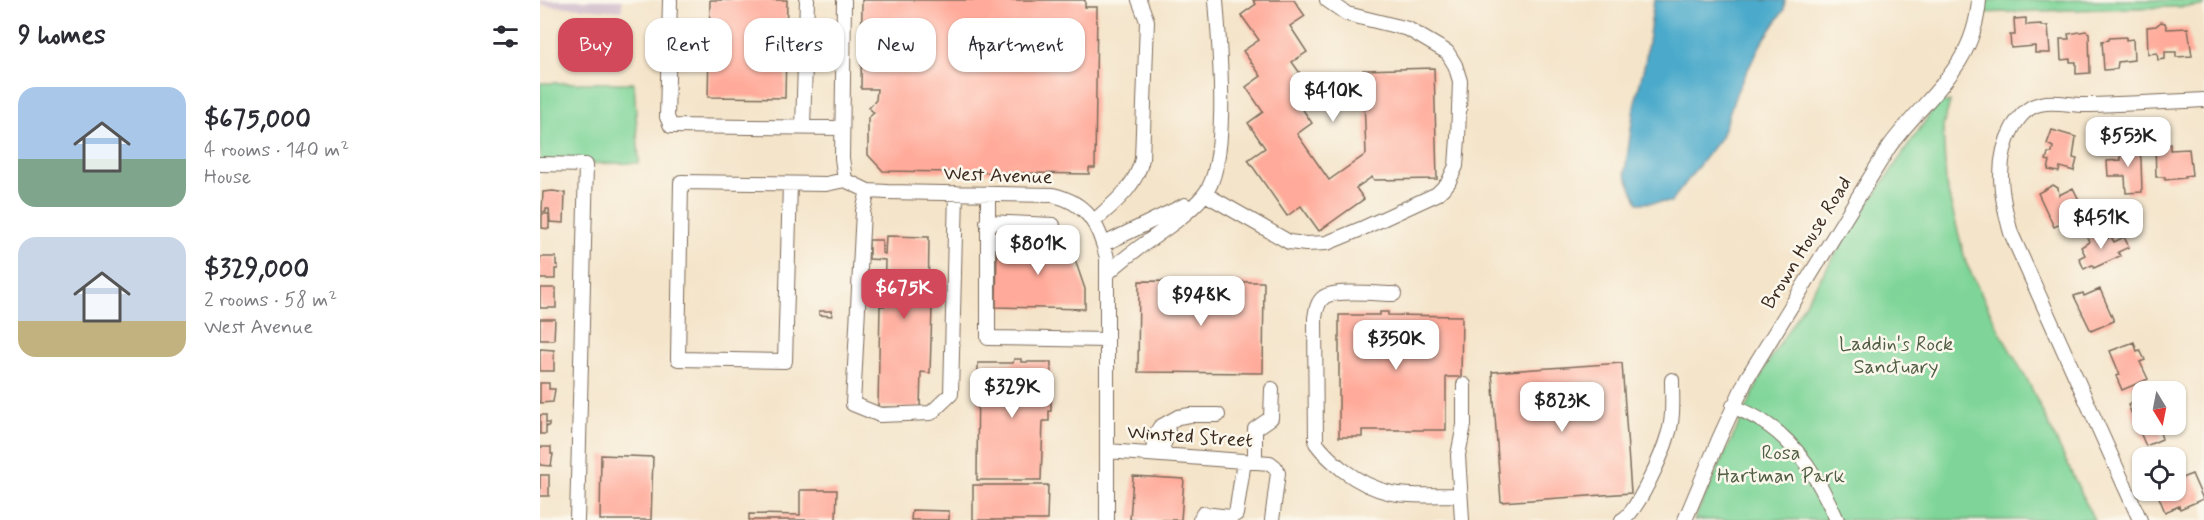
<!DOCTYPE html>
<meta charset="utf-8">
<style>
body{margin:0;font-family:Mynerve,sans-serif;background:#f7f7f7;color:#2b2b33;height:100vh;display:flex;flex-direction:column;font-size:22px;white-space:nowrap}
*{box-sizing:border-box;margin:0}
p{font-size:20px;color:#7c7c81}
.icon{flex:none;width:33px;height:33px;fill:none;stroke:currentColor;stroke-width:2;stroke-linecap:round;stroke-linejoin:round}
.map{position:relative;flex:1;overflow:hidden}
.side{display:flex;flex-direction:column;background:#fff;width:540px}
.side>*{flex:none}
.guide{position:absolute;left:18px;top:18px;width:570px;height:54px;display:flex;gap:12px}
.needle{width:39px;rotate:170deg}
.buttons{position:absolute;left:1592px;top:381px;display:grid;gap:12px}
.buttons a{display:grid;place-items:center;width:54px;height:54px;border-radius:12px;background:#fff;box-shadow:0 2px 4px #0004;font-size:30px}
.price{position:absolute;translate:-50% -51px;padding:0 14px;border-radius:12px;background:#fff;color:#222;font-size:20px;line-height:39px;filter:drop-shadow(0 2px 3px #0008)}
.price::after{content:'';position:absolute;left:50%;top:36px;width:18px;height:14px;margin-left:-9px;background:inherit;clip-path:polygon(0 0,100% 0,50% 100%)}
.price.selected{background:#d1495b;color:#fff}
ul{padding:0;list-style:none}
li{display:flex;align-items:center;gap:18px;height:150px;padding:0 18px}
li span{display:grid;place-items:center;flex:none;width:168px;height:120px;border-radius:18px;color:#555}
li>.icon{margin-inline-start:auto}
span .icon{width:72px;height:72px;fill:#fffc;stroke-width:1}
li b{font-size:26px}
h2{display:flex;justify-content:space-between;align-items:center;height:72px;padding:0 18px;font-size:26px}
.tag{padding:0 21px;border-radius:18px;background:#fff;box-shadow:0 2px 4px #0004;font-size:21px;line-height:54px}
.tag.selected{background:#d1495b;color:#fff}
main{display:flex;flex:1;min-height:0}
.map>svg:first-child{display:block}
</style>
<main>
<section class="side">
<h2>9 homes<svg class="icon" aria-label="filters" viewBox="0 0 24 24"><path d="M4 7h16M4 17h16"/><circle cx="9" cy="7" r="2"/><circle cx="15" cy="17" r="2"/></svg></h2>
<ul>
<li><span style="background:linear-gradient(#a9c7e8 60%,#7fa58c 0)"><svg class="icon" aria-label="home" viewBox="0 0 24 24"><path d="M3 11l9-7 9 7M6 9v11h12V9"/></svg></span><div><b>$675,000</b><p>4 rooms · 140 m²</p><p>House</p></div></li>
<li><span style="background:linear-gradient(#c9d6e8 70%,#c2b280 0)"><svg class="icon" aria-label="home" viewBox="0 0 24 24"><path d="M3 11l9-7 9 7M6 9v11h12V9"/></svg></span><div><b>$329,000</b><p>2 rooms · 58 m²</p><p>West Avenue</p></div></li>
</ul>
</section>
<div class="map">
<svg width="1664" height="520" viewBox="0 0 1664 520">
<rect width="100%" height="100%" fill="#fbf7ec"/>
<filter id="ink" filterUnits="userSpaceOnUse"><feTurbulence type="fractalNoise" baseFrequency=".0167" numOctaves="2"/><feDisplacementMap in="SourceGraphic" scale="12" xChannelSelector="R" yChannelSelector="G"/><feConvolveMatrix kernelMatrix="1 2 1 2 8 2 1 2 1" color-interpolation-filters="sRGB"/></filter>
<filter id="wash" filterUnits="userSpaceOnUse"><feTurbulence type="fractalNoise" baseFrequency=".008" numOctaves="4" result="noise"/><feDisplacementMap in="SourceGraphic" scale="24" xChannelSelector="R" yChannelSelector="G"/><feGaussianBlur stdDeviation="1.35" result="paint"/><feColorMatrix in="noise" values="0 0 0 0 0 0 0 0 0 0 0 0 0 0 0 0 0 1.4 0 .05"/><feComposite in="paint" operator="in"/></filter>
<g filter="url(#wash)">
<rect width="100%" height="100%" fill="#f4e4c9"/>
<path fill="#d1bdcc" d="M0,0H82V11L0,5Z"/>
<path fill="#7fd599" stroke="#5d805c" stroke-width="1.5" d="M1439,0H1664V6L1438,13Z
M0,83H94L99,163L0,164Z
M1398,102H1410L1403,127L1406,185L1426,263L1462,336L1489,383L1554,520H1154L1227,364L1308,234Z"/>
<path fill="#4caacb" stroke="#446a74" stroke-width="1.5" d="M1114,0H1245L1244,10L1221,44L1197,91L1181,137L1131,202L1098,203L1085,173L1094,107L1105,63Z"/>
<g id="blocks">
<path fill="#ffaa9a" d="M170,0H247L245,98L168,97Z
M322,0H545V7H557L555,168H549V174L343,171L328,155V118L334,113L329,108L336,100L337,89H321Z
M713,0H754L765,16L750,26L767,52L752,62L770,87L755,98L772,123L757,134L789,180L826,154L823,70L894,68L897,179L834,180L832,177L816,188L824,199L779,231L761,206L747,216L708,160L725,148L708,123L723,112L706,87L721,76L703,51L719,40L701,15L716,4Z
M1486,18V25L1501,24V26H1508L1510,53H1495V46L1471,48L1470,35H1475L1474,19Z
M1621,22L1625,23L1627,29L1648,28L1652,56L1636,57V52H1625V59L1618,60L1617,53L1608,54L1607,27L1616,26Z
M1546,31L1549,33L1550,73L1536,74V62H1530V59L1521,60L1520,39H1529L1528,34Z
M1586,37V40L1593,39L1594,60L1578,62L1577,69L1564,70L1562,41L1569,40V38Z
M1512,130L1536,137L1533,158L1537,159L1534,171L1520,167L1519,172L1508,170L1510,161L1506,160L1508,153H1512L1513,147L1507,144Z
M1598,144L1601,159L1602,192L1586,193L1585,176H1568L1567,161L1581,160L1580,145Z
M1630,144V150L1649,149L1652,175L1645,176V178L1625,180V177H1616L1615,145Z
M1513,185L1518,188L1519,195L1533,188L1540,202L1524,209L1529,220L1514,227L1498,193Z
M13,191L25,193L24,223L10,222L9,209H6V212H2L3,192Z
M2,214H9V229L2,228Z
M1561,230L1566,239L1571,237L1574,242L1584,237L1589,247L1578,252L1580,256L1554,268L1552,265L1544,269L1539,258L1545,255L1541,247L1549,242L1547,237Z
M346,236L389,237L388,308H392L390,373L381,372L380,408L338,407L340,306H344L345,260L329,259V240H342V253L345,254Z
M457,241L529,242L545,289V309L456,307Z
M0,257H16V265H18V269H15V279H0Z
M599,281L724,282L723,373L598,372Z
M0,288H16V308H0Z
M1560,289L1574,321L1551,331L1534,296L1543,293L1544,296Z
M279,311H292V316L279,315Z
M840,312H848V315L922,316L921,377H906V430H822V437H799V315H840Z
M0,319H15L14,340H0Z
M1594,342L1597,351L1600,350L1605,360L1600,362L1608,379L1582,390L1576,376L1580,375L1570,351Z
M0,349L14,350V371H0Z
M474,359H481V362H511V411H509V421H503L501,480H437L438,363H473Z
M1082,363L1091,493L961,502L952,372Z
M0,383H9V389H15L13,402L0,403Z
M1602,398V424H1627L1628,429L1620,432L1622,439L1606,446L1588,405Z
M0,415H6V423H9V426H6V434H0Z
M0,447H11V454H13L11,466L0,465Z
M61,455L113,457L111,520H60Z
M1652,474L1663,499L1640,509L1639,506L1625,512L1616,490H1635V476L1637,475L1639,479Z
M0,475H9V496H0Z
M593,476L644,479L641,520H590Z
M433,485H508L507,520H433Z
M260,490H297L296,520H209V514L260,515Z
M372,510L409,511V520H371Z"/>
</g>
</g>
<g filter="url(#ink)">
<use href="#blocks" fill-opacity="0" stroke="#7c6b5a" stroke-width="1.5"/>
<g fill="none" stroke-linecap="round" stroke-linejoin="round">
<defs>
<path id="minor" d="M130,0L127,117L131,126L302,128
M304,0L302,158L305,180
M263,127L267,0
M0,164L46,165L37,520
M305,180L328,191L347,192L513,195C547,203 559,224 567,258V520
M250,184L245,361L138,359L141,182L286,184L305,180
M328,191L323,211L313,404L340,415L391,413L411,394L416,193
M448,194V338L567,340
M665,194L749,242L766,244L787,243L821,229L897,194L908,183L916,166L918,138L920,81L915,65L907,52L868,29L807,14L787,0
M447,222L513,225
M553,222C574,203 596,187 602,159L607,21L599,0
M564,244L645,205
M568,273C597,244 637,227 664,195C691,163 679,43 676,0
M854,294C839,294 796,289 784,297C777,302 776,311 775,318L776,443C784,454 793,462 803,470C845,501 871,495 920,495
M1193,406C1203,411 1213,415 1222,421C1259,444 1280,482 1297,520
M616,447L624,444L628,432L627,424
M567,451L730,463L735,467L738,473L732,520
M615,454L616,447L612,440L620,427L638,417L650,415H678
M715,462V429L731,418L732,389
M660,520L663,514L691,517L696,514L704,461
M922,520L918,455L924,425V385
M1082,520C1097,513 1123,453 1128,435C1134,418 1132,398 1132,380
M1145,520L1179,439L1207,378L1349,147C1386,96 1434,69 1439,0
M1600,520L1471,233C1461,197 1454,161 1473,127C1480,116 1487,107 1500,104C1516,100 1533,106 1550,105C1588,104 1626,102 1664,100"/>
</defs>
<use href="#minor" stroke="#7c6b5a" stroke-width="16"/>
<use href="#minor" stroke="#fff" stroke-width="14"/>
</g>
</g>
<g text-anchor="middle" dominant-baseline="central" stroke-width="5" stroke-linejoin="round" paint-order="stroke">
<g font-size="20" fill="#3b2a1e" stroke="#fbf7ec">
<text transform="translate(458 176) rotate(2)">West Avenue</text>
<text transform="translate(1267 243) rotate(-58)">Brown House Road</text>
<text transform="translate(650 437) rotate(4)">Winsted Street</text>
</g>
<g font-size="20" fill="#4f5d43" stroke="#fbf7ec">
<text x="1356" y="344">Laddin's Rock<tspan x="1356" dy="23">Sanctuary</tspan></text>
<text x="1241" y="453">Rosa<tspan x="1241" dy="23">Hartman Park</tspan></text>
</g>
</g>
</svg>
<div class="buttons">
<a><svg class="needle" viewBox="-14 -14 28 28"><path d="M0-13l5 13h-10z" fill="#e53935"/><path d="M0 13l5-13h-10z" fill="#7c7c81"/></svg></a>
<a><svg class="icon" aria-label="locate" viewBox="0 0 24 24"><circle cx="12" cy="12" r="6"/><path d="M12 2v4M12 18v4M2 12h4M18 12h4"/></svg></a>
</div>
<b class="price" style="left:793px;top:123px">$410K</b>
<b class="price" style="left:1588px;top:168px">$553K</b>
<b class="price" style="left:1561px;top:250px">$451K</b>
<b class="price" style="left:498px;top:276px">$801K</b>
<b class="price selected" style="left:364px;top:320px">$675K</b>
<b class="price" style="left:661px;top:327px">$948K</b>
<b class="price" style="left:856px;top:371px">$350K</b>
<b class="price" style="left:472px;top:419px">$329K</b>
<b class="price" style="left:1022px;top:433px">$823K</b>
<div class="guide">
<a class="tag selected">Buy</a>
<a class="tag">Rent</a>
<a class="tag">Filters</a>
<a class="tag">New</a>
<a class="tag">Apartment</a>
</div>
</div>
</main>
